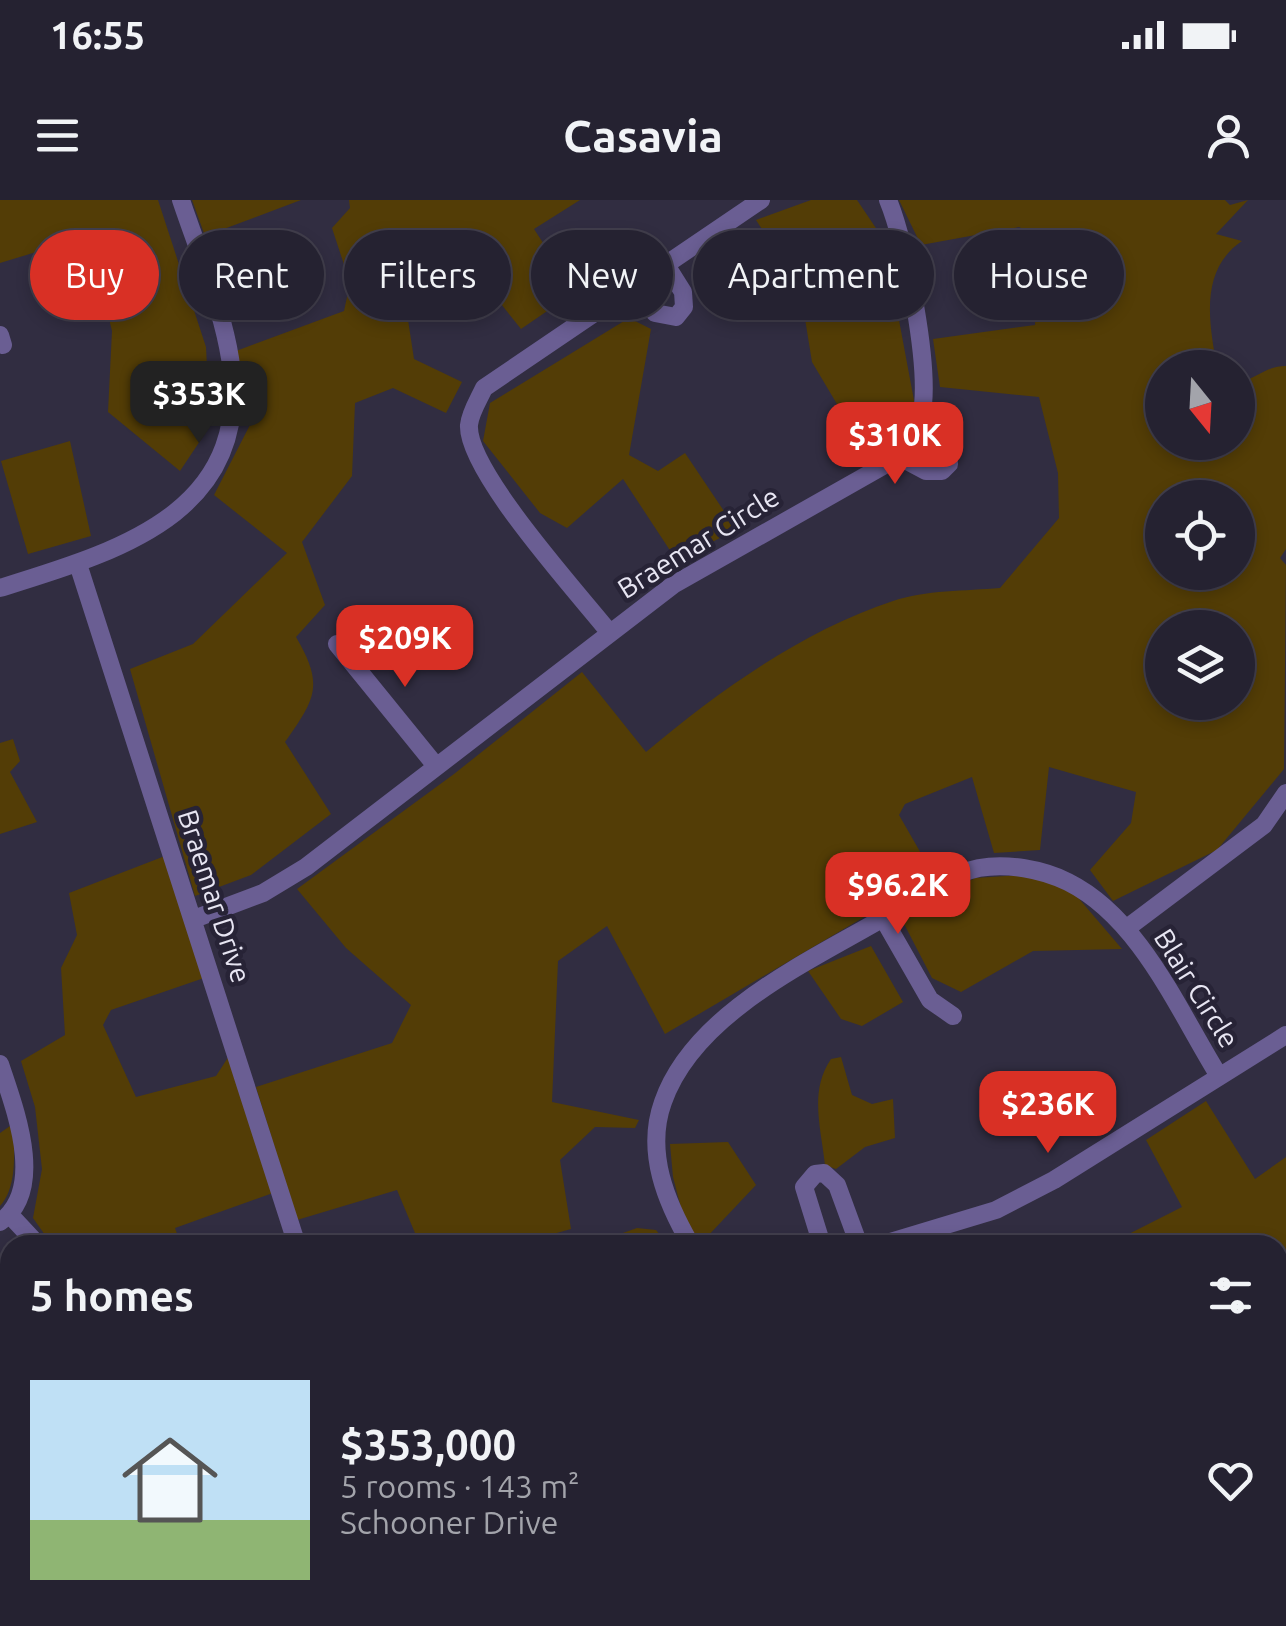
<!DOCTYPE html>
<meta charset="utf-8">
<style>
body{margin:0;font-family:Ubuntu,sans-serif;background:#312f3d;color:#f1f3f6;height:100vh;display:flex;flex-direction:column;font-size:38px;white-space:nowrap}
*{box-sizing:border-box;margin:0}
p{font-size:32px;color:#a3a4ab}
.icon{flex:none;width:55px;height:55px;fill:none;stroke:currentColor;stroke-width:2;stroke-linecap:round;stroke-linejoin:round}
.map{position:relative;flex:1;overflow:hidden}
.panel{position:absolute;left:0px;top:1035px;width:1288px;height:392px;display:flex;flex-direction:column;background:#252231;border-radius:30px 30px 0 0;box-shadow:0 5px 15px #0003,0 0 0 2px #423f4d}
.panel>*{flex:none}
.guide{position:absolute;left:30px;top:30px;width:1228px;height:90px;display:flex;gap:20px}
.needle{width:65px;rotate:162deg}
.buttons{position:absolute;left:1145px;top:150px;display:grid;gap:20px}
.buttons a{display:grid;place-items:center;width:110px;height:110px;border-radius:50%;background:#252231;box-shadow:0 5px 15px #0003,0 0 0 2px #423f4d;font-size:50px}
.price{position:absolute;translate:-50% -85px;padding:0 22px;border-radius:20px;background:#d93025;color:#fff;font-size:32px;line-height:65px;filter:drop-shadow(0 2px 5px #0008)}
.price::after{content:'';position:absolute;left:50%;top:60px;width:30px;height:22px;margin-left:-15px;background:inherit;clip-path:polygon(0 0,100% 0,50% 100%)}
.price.active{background:#222;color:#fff}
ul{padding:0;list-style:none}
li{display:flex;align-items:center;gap:30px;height:250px;padding:0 30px}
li+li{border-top:2px solid #423f4d}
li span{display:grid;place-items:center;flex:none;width:280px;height:200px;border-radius:0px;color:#555}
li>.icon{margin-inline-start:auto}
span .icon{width:120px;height:120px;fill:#fffc;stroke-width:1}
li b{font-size:42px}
h2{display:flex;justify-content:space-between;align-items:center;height:120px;padding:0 30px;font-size:42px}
.chip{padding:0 35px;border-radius:45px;background:#252231;box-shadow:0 5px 15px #0003,0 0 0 2px #423f4d;font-size:35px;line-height:90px}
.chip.active{background:#d93025;color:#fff}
.status{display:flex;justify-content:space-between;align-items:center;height:70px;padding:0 50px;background:#252231;direction:ltr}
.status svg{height:28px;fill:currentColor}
header{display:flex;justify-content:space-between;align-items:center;height:130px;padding:0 30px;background:#252231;font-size:45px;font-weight:600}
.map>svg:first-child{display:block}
</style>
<div class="status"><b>16:55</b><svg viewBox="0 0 49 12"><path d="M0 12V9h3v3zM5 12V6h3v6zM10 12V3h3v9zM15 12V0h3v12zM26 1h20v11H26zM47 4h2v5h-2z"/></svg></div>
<header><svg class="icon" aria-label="menu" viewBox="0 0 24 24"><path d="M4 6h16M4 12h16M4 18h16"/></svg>Casavia<svg class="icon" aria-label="person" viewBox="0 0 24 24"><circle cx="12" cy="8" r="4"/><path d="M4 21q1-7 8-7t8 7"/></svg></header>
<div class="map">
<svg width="1286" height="1426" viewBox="0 0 1286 1426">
<rect width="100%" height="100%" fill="#312d41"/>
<path fill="#533d06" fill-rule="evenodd" d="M0,0H158L206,147L210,226L180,271L108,212L112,131L89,36L0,63Z
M192,0H301L205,36Z
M349,0H580L534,29L575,92L521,129L467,61L403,87L414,159L462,182L446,213L393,188L355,203L352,276L302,342L325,405L296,437C324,485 316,498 285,542L331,614L251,675L195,696L130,469L193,444L287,353L214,295L253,219L236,151L344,111L350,83L332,28L350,8Z
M811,0H857L884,40L916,211L863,248L812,162L800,88L756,20Z
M899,0H1225L1230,5L1248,0L1216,34L1242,41C1199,70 1209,123 1217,167L1162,168V242H1238V182C1257,179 1265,166 1286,166V349L1280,358L1286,365L1284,569L1217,650L1113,701L1090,670L1131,623L1136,592L1049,567L1040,650L994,653L972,577L905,604L899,615L934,676L665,834L607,726L558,761L552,902L639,920L635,928L595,927L560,960L571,1029L514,1045H420L397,990L297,1020L256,887L392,843L411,805L346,748L297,689L454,574L582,472L646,552C719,491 802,431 893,401C925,390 966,391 1000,388L1059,318L1058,273L1039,197L940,187L933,139L1035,125L1038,36L1019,27L921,45ZM1162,298H1238V372H1162ZM1162,428H1238V502H1162Z
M629,118L651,129L629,255L658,271L685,253L736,329L698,350L673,355L623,279L567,328L540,313L483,241L490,203Z
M70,241L91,336L28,354L1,261Z
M13,539L20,561L10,572L37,622L0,634V543Z
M165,656L204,778L111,810L103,825L136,897L216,876L229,856L273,993L175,1028L181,1045H52L33,1018L42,969L35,907L21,861L65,835L61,768L77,735L69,693Z
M1022,675L1069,687L1122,749L1033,751L961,792L932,778L901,718L975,678Z
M871,746L903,802L862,826L841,819L808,771Z
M841,857L852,895L872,904L893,899L895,938L865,947L836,969L825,965C821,928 809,891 831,859Z
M1206,901L1255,979L1286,957V1125L1278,1131L1286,1144V1225L1278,1232V1045H1107L1182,1007L1146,940Z
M13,924C14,949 18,987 0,1006V933Z
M728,942L756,985L704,1040L687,1031L673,977L670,944Z
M637,1028L656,1030L668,1045H589Z
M10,1210V1296L0,1299V1212Z
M1286,1261V1333L1278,1321V1267Z
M1286,1358V1408L1278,1411V1367Z
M191,1418H336L306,1426H194Z
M438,1418H503L497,1426H445Z
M798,1418H850L852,1426H801Z"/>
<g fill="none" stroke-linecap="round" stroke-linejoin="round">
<path stroke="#6a5e93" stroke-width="18" d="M634,88L655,113L676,117L684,107L683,92L666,65
M0,135L3,145
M896,255L926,271H942L949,264L945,240L921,219
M78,364L297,1045
M0,388C123,350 261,310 228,147C218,97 197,48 181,0
M609,432C578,393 466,270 469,225C470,213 479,199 484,188L761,0
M337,444L436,566
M883,718L930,800L953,816
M194,719L263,693L306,667L673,385L883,266C897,253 917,236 921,217C932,172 906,43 888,0
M1127,728L1264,625L1286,593
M0,864C14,907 47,989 0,1022
M10,1015L38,1045
M691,1045C666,1002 645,952 663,902C694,813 810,761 885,717C914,700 946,675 979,668C1007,663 1042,669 1068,682C1140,718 1178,810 1219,876
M822,1045L804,987L815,974L824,973L837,985L859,1045
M880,1045L996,1010L1054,980L1286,835
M1278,1247L1286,1241
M180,1418L182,1426
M417,1418L420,1426
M897,1426L924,1418"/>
</g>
<g text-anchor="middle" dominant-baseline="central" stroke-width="9" stroke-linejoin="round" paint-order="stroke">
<g font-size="28" fill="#e7e5f2" stroke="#272336">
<text transform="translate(698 342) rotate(-32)">Braemar Circle</text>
<text transform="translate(215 696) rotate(72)">Braemar Drive</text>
<text transform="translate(1197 788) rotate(58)">Blair Circle</text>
</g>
</g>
</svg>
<div class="buttons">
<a><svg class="needle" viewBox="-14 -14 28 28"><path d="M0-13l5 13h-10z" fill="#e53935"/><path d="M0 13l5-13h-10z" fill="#a3a4ab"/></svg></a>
<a><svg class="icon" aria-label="locate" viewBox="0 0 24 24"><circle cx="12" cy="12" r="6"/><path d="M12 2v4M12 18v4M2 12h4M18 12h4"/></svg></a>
<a><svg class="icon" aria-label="layers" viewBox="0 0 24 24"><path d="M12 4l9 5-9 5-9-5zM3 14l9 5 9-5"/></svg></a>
</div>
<b class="price active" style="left:199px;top:246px">$353K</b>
<b class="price" style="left:895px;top:287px">$310K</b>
<b class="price" style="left:405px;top:490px">$209K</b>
<b class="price" style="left:898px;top:737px">$96.2K</b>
<b class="price" style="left:1048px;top:956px">$236K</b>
<div class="guide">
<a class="chip active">Buy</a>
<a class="chip">Rent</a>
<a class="chip">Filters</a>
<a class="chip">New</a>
<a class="chip">Apartment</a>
<a class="chip">House</a>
</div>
<section class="panel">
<h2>5 homes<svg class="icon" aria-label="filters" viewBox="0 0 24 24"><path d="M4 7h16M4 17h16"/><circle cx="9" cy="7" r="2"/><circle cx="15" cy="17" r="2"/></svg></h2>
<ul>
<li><span style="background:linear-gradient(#bfe0f5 70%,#8fb573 0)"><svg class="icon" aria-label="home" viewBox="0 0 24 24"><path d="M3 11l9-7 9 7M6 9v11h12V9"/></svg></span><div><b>$353,000</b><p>5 rooms · 143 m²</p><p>Schooner Drive</p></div><svg class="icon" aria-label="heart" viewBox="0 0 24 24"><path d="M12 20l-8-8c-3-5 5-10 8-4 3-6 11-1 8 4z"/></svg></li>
</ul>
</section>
</div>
